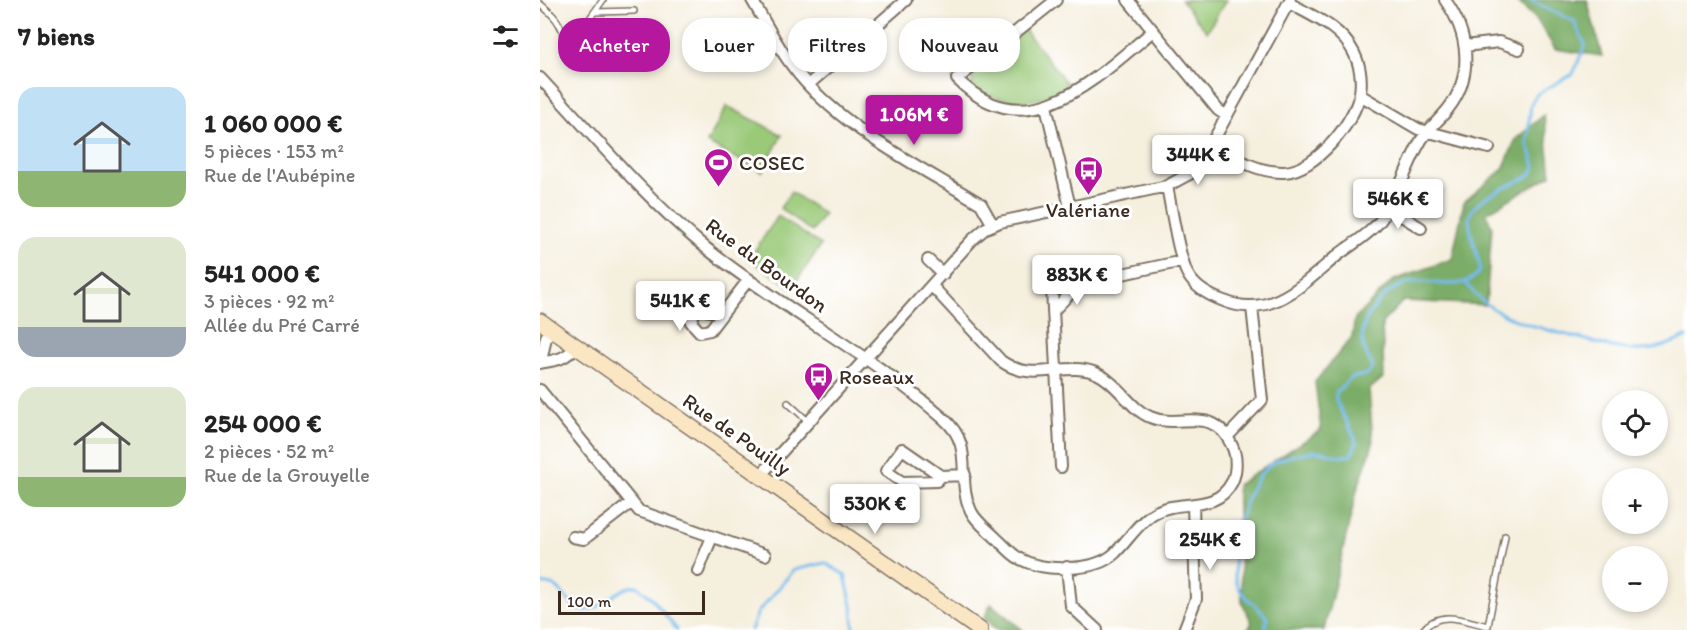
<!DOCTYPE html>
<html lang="fr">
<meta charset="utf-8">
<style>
body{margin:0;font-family:Itim,sans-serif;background:#f6f6f6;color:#222;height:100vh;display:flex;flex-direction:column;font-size:22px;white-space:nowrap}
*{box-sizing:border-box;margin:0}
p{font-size:20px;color:#767676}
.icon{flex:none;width:33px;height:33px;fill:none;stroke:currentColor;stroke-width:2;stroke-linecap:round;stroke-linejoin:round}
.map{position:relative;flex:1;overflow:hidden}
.details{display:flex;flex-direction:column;background:#fff;width:540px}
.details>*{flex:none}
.guide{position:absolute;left:18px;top:18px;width:570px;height:54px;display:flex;gap:12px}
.tools{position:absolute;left:1062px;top:390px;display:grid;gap:12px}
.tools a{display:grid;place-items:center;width:66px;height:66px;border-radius:50%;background:#fff;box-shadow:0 3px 9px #0003;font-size:30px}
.scale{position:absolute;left:18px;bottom:15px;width:147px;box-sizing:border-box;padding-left:6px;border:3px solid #3b2a1e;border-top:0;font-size:16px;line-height:21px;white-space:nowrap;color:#3b2a1e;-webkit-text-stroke:4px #fff;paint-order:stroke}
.price{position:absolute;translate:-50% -51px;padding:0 14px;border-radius:6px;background:#fff;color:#222;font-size:20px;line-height:39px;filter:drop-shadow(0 2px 3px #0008)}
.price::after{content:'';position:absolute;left:50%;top:36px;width:18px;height:14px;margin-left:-9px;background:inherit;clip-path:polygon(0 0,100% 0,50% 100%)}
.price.selected{background:#b5179e;color:#fff}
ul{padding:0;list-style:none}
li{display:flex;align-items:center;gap:18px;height:150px;padding:0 18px}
li span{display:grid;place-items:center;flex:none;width:168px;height:120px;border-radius:18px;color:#555}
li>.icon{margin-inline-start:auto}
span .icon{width:72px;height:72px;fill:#fffc;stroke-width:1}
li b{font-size:26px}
h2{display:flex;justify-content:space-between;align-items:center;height:72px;padding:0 18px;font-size:26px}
.tag{padding:0 21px;border-radius:24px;background:#fff;box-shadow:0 3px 9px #0003;font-size:21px;line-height:54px}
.tag.selected{background:#b5179e;color:#fff}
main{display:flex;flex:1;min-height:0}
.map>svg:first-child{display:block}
</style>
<main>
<section class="details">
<h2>7 biens<svg class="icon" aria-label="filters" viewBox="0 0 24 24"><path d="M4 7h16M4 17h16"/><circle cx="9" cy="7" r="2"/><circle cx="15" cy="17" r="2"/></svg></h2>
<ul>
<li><span style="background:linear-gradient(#bfe0f5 70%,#8fb573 0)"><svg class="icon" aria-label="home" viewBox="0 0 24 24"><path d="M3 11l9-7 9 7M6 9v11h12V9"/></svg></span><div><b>1 060 000 €</b><p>5 pièces · 153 m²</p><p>Rue de l'Aubépine</p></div></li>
<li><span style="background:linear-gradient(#dfe7d0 75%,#9aa5b1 0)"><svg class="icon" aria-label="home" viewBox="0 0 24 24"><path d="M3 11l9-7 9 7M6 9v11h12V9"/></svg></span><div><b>541 000 €</b><p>3 pièces · 92 m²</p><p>Allée du Pré Carré</p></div></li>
<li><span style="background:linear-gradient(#dfe7d0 75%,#8fb573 0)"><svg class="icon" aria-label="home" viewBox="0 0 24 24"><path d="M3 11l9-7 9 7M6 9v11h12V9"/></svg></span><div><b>254 000 €</b><p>2 pièces · 52 m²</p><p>Rue de la Grouyelle</p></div></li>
</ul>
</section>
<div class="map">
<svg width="1147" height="630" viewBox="0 0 1147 630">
<rect width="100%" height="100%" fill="#fff"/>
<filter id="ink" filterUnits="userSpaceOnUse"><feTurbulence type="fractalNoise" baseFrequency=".0167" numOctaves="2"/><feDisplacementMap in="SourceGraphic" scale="12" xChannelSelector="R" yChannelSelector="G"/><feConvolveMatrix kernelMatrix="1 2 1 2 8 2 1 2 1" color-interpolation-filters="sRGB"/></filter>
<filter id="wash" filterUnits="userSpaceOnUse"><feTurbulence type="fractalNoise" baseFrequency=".008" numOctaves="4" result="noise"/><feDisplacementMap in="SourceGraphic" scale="24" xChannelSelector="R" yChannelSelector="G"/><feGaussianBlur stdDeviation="1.35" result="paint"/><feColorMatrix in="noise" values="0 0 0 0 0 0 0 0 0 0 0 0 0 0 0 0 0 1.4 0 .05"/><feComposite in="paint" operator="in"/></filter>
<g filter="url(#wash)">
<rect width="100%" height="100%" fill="#f5efde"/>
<path fill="#9ac978" stroke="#6a7a4b" stroke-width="1.5" d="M641,0H686L667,32Z
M484,29L529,86C499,106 462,106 432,86V71Z
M187,106L242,135L222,172L167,143Z
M251,192L284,214L272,232L240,208Z
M238,216L281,245L252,288L209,259Z"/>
<path fill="#7bad68" stroke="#5b6c43" stroke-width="1.5" d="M976,0H1047L1062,56L1015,49L997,20Z
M1004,115L1011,175L946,213L952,227L946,305L863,301L842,323L844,377L829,390L833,444L817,490L784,630H707L712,623L702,602L697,485L781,430L775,382L812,337L815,318L852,281L912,259L924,202L963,169L976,139Z
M451,604L483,630H456L444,618Z"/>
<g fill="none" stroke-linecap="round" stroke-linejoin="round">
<path stroke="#77bcee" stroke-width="3" d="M926,283C951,319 991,325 1031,336C1053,341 1075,350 1098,350C1116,351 1131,343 1147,337
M0,583C4,584 10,584 14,586C24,591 30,608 42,610C62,613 77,585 97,586L112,598L137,630
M211,630L218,612L254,570L285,563L305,575L312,606L314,630
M725,630L727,618C719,606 702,598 697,584C687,553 705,471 739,460C751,456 771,449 784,452C793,454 800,458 811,455L816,444L815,438L796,401V393L811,378L828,374L833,367C828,357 822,348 822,336C822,316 846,290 864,284C891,275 918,297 940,271C939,254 930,237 929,220C929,199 972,185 987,177C991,175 993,170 995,166L987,142L991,104L997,94L1033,74L1045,45L1034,21L990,0"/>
</g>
</g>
<g filter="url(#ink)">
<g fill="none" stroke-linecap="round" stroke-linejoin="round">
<defs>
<path id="service" d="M0,4C14,15 21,23 25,40L45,25L63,0
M55,12L94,11
M248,403L269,422
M883,630C900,609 925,621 948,626L965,536"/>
<path id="minor" d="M212,0C225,22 237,46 253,67C297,126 379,166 441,204L453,225
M516,0L417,79C487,150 556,78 613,31
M588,0L678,110L687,116
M925,46L959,42L979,49
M0,78C53,135 105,198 166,248C242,309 331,354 404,419C436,447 415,478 431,511C436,522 448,530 456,538C464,545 471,554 480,559C504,572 555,572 575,553C588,540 599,522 614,513C640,498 676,514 692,482C697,471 697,456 692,446C673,403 640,430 610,417C590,409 578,383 558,374C526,359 495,385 461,361L392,286
M269,84L366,0
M820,95L878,129L949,148
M506,106L530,207
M671,145C694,157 717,173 744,172C775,171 815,122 820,93C822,80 820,65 814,53C801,27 772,16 749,3
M627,186C631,206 639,260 648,275C655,287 670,296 684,301C731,320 764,283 798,255C812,244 829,235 840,221C858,197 865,170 879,144C886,130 899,121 908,109C934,76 929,33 905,0
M849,208L881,228
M388,260L403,274
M513,311L540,283
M183,313L159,309L155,311L151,322L160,332L170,330L209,279
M1,362L6,337L12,330
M0,363C15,360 25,360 35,347
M0,390L99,511L225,555
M687,437L722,400L712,307
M521,467L512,289L643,261
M220,476L432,240L446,228L460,222L627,186L653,172L667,152L750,0
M401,476L397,481L362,482L346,471L362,449L401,476L425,475
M33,537L44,539L92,502
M527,567L531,606L557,630
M158,571L172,537
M644,630L656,599L653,505"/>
<path id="secondary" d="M0,321L440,630"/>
</defs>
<use href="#service" stroke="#7c6f61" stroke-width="8"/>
<use href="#minor" stroke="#7c6f61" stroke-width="14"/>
<use href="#secondary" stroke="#7c6f61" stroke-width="18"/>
<use href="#service" stroke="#fff" stroke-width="5"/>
<use href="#minor" stroke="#fff" stroke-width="10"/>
<use href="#secondary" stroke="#fbe6c4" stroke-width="15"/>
</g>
</g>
<defs>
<symbol id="stadium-pin" viewBox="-11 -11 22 30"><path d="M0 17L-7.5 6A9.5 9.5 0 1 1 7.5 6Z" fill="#b5179e" stroke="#fff"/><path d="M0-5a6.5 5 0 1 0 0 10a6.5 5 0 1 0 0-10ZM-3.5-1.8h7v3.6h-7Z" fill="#fff"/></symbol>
<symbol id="bus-pin" viewBox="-11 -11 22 30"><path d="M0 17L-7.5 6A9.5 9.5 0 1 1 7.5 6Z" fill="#b5179e" stroke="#fff"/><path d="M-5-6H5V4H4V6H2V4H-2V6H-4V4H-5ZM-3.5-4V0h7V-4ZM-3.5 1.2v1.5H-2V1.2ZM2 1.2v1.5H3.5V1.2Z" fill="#fff"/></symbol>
</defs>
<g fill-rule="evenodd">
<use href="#stadium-pin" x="162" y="146" width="33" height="45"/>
<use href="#bus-pin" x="532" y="154" width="33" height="45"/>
<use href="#bus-pin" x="262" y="360" width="33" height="45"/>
</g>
<g text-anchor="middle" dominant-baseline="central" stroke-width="6" stroke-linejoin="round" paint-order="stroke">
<g font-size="21" fill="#3b2a1e" stroke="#fff" text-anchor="start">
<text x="199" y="162">COSEC</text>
<text x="548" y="209" text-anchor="middle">Valériane</text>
<text x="299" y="376">Roseaux</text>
</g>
<g font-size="21" fill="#3b2a1e" stroke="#fff">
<text transform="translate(227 265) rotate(36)">Rue du Bourdon</text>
<text transform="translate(197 434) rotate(35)">Rue de Pouilly</text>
</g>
</g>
</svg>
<div class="tools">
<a><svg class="icon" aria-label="locate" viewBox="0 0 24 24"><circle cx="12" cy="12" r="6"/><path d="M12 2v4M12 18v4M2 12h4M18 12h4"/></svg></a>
<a>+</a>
<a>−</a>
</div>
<div class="scale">100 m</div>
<b class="price selected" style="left:374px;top:146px">1.06M €</b>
<b class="price" style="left:658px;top:186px">344K €</b>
<b class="price" style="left:858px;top:230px">546K €</b>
<b class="price" style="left:537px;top:306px">883K €</b>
<b class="price" style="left:140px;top:332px">541K €</b>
<b class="price" style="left:335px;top:535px">530K €</b>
<b class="price" style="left:670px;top:571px">254K €</b>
<div class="guide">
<a class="tag selected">Acheter</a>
<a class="tag">Louer</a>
<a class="tag">Filtres</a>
<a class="tag">Nouveau</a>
</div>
</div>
</main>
